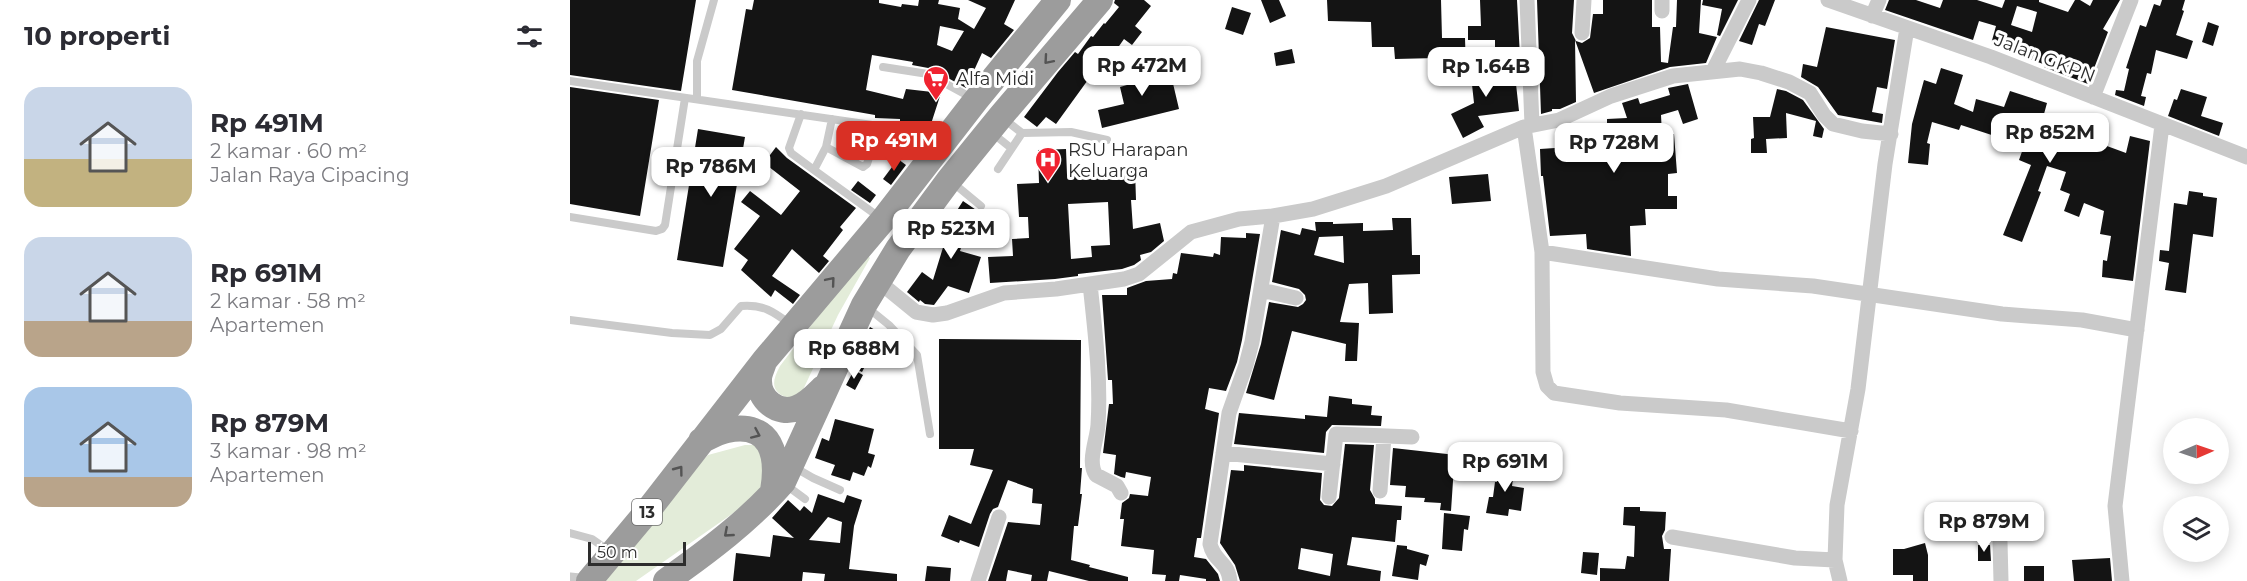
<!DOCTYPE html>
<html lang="id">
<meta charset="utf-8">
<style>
body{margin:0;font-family:Montserrat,sans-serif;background:#f2f2f3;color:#2b2b33;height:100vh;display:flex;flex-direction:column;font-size:22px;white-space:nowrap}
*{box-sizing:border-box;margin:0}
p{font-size:20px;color:#7c7c81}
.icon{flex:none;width:33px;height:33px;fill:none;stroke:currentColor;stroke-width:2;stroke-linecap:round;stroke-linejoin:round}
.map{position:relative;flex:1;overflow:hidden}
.details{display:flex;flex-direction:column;background:#fff;width:570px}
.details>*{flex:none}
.needle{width:39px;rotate:88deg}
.controls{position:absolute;left:1593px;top:418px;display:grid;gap:12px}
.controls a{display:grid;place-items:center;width:66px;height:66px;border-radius:50%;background:#fff;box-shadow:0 3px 15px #0003;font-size:30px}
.scale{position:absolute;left:18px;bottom:15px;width:98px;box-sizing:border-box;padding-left:6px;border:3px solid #2d2d2d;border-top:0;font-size:16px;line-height:21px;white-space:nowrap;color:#2d2d2d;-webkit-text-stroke:4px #fff;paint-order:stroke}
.price{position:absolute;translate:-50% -51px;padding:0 14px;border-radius:12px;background:#fff;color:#222;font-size:20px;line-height:39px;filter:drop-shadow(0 2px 3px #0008)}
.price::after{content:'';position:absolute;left:50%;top:36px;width:18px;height:14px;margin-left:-9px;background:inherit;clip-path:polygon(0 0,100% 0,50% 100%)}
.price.selected{background:#d93025;color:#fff}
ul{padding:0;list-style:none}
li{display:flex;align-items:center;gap:18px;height:150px;padding:0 24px}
li span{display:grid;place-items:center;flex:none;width:168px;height:120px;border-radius:18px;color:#555}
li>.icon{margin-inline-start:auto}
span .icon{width:72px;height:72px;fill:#fffc;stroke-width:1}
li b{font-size:26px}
h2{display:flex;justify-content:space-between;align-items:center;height:72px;padding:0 24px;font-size:26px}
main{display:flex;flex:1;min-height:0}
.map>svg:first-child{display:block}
</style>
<main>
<section class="details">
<h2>10 properti<svg class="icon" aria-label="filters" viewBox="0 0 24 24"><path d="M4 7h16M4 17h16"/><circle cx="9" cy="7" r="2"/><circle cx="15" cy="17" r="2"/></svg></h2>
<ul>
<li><span style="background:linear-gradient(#c9d6e8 60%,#c2b280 0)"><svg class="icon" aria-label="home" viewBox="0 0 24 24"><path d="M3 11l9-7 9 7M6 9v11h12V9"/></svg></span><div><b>Rp 491M</b><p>2 kamar · 60 m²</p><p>Jalan Raya Cipacing</p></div></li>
<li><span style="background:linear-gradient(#c9d6e8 70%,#b9a48a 0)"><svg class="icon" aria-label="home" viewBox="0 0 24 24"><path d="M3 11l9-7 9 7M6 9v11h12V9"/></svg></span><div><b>Rp 691M</b><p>2 kamar · 58 m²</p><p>Apartemen</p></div></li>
<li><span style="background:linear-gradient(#a9c7e8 75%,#b9a48a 0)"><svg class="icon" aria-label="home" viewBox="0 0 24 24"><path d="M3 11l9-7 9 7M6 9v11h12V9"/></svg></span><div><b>Rp 879M</b><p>3 kamar · 98 m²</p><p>Apartemen</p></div></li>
</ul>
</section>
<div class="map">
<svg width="1677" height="581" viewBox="0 0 1677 581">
<rect width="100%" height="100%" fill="#fff"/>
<path fill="#e3ecd9" d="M296,254L300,258L268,315L232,392L222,399C202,394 200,384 210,366Z
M175,445H187L196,452L192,493L66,581H31L95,499L138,455Z"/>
<path fill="#141414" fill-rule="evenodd" d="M0,0H126L111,91L0,75Z
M184,0H309V3L331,7L332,4L348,6L349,0H369L368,4L390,8L388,19L404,29L416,8L398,0H445L434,24L444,30L421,58L412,53L396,88L369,73V70L342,65L343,62L302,55L296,90L333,99L336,89L371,93L360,127L330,124V119L305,118V115L162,90L176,9L182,10ZM370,26L394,31L382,51L367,45Z
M545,0H574L581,6L565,26L572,32L562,45L554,39L533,69L528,66L486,124L476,117L467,127L454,117L488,72L505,52L508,54L521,36L523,37L534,23L535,24L549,7L544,3Z
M691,0H709L716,16L700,23Z
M757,0H871L872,38H895L896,72L868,70L867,58L825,59L824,47H802L801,22L758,21Z
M910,0H947L950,57H925V40H898V26H911Z
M967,0H1004L1002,33L1006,41L1012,43L1020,38L1023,14H1033V0H1082V27H1090L1091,62L1098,63L1103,27H1106L1107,0H1131L1129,33L1147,37L1136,63L1100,67L1024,93L1005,40L1006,102L990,109H982V111L971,114Z
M1133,0H1168L1150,36L1147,35L1152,9L1132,5Z
M1189,0H1205L1195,26L1189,24L1182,45L1169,41Z
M1319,0H1346L1370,8L1373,0H1407L1432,8L1435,0H1469V2L1498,12L1505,0H1510L1520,6L1523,0H1550L1533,29L1538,32L1518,84L1474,67L1476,65L1439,52V50L1421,44L1426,26L1409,21L1403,40L1315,10ZM1447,6L1467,12L1462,32L1441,25Z
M1592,0H1615L1612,10L1614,11L1606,35L1623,41L1617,59L1586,50L1581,74L1577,73L1571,96L1576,97L1574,106L1545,95L1546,90L1554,91L1559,69L1556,68L1570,25L1576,27L1584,4L1590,6Z
M662,7L681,13L673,35L655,29Z
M1638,22L1649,26L1643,46L1632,42Z
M1256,27L1325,40L1317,89L1307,87L1302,112L1313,114L1312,123L1268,115L1248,87L1231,77L1233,64L1247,67Z
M722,49L725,63L706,66L704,53Z
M931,62L934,86L946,84L949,111L908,116L914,127L893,138L881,114L904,103L900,66Z
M585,63L587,78L601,75L609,109L532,128L528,110L554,104L550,87L557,85L555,66Z
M1371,68L1393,75L1384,104L1403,112L1406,99L1434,107L1440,91L1477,103L1474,114L1506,125L1508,120L1531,128L1526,142L1556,153L1560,136L1580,141L1563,281L1532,277L1533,260L1537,261L1541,236L1530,234L1534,211L1514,203L1509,217L1494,211L1500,194L1490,190L1496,172L1477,166L1468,191L1471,192L1452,242L1433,235L1461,165L1449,160L1455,143L1466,147L1473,127L1448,118L1440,141L1391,125L1389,130L1362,122L1357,143L1360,144L1358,165L1338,163L1342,124L1354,80L1366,84Z
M1118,84L1128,119L1113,124L1108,110L1091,115L1092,135L1104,134L1107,173L1098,174V196H1107V209H1075L1076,225L1060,226L1061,256L1017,249L1016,234L980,236L973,176H971L970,149L985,148V140L1025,139L1024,124H1037V119L1057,118L1052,103L1068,98L1070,104L1100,95L1098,88Z
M0,87L89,100L70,216L0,204Z
M1207,89L1216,91L1233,100L1254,129L1252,138L1243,136L1246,121L1216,113L1217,138L1196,139L1197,153H1181V139L1184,138L1183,117H1200Z
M1611,89L1637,97L1631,116L1653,123L1649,136L1598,116L1604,99L1607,100Z
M128,129L175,137L153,267L107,260Z
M206,147L217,158L286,208L270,227L273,230L253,256L259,261L249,273L222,249L202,276L230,295L223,304L205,290L201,297L171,270L178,260L164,249L190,216L171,202L180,191L211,215L230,191L194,163Z
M496,149L497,175L553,173V171L565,170L566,200H561L563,229L590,223L594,241L581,252L570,255L571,260L564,265L552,269L508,274V276L485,279L420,283L418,257L443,256L442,239L459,238L458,217H449L447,184L469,183L468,150ZM538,202L540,245L521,246L522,257L501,259L498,204Z
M328,159L336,165L321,185L313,179Z
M918,174L921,201L882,204L879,177Z
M288,181L306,195L300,203L281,190Z
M1619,191L1633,193V196L1647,198L1643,237L1623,234L1616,293L1595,290L1599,263L1589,261L1590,250L1599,251L1604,203L1617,205Z
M393,201L415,216L406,230L398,225L390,251L411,257L399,293L378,286L364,305L355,304L350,300L349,302L337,292L352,272L363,280L375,241H373L377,226Z
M822,218H841L842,255H850V274L822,275L823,313L799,314L798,283L779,284L770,322L789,323L787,361H775L776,344L722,331L704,400L676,393L691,344L699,302L728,307L733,304L736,300L735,295L729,289L702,282L711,230L730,235L732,228L746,231L745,222H763V224L793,223V231L823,230ZM773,236L774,263L744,255L749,237Z
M676,233L690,234L672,340L667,362L656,391L639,388L635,409L649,413L631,538H627L624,557L636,559L648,574L650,581H636V579L610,575L609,581H595L596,575L582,574L584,550L551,546L554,519H550L552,503L559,498L560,494L578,496L581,477L556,472L555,478L551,477L544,474L546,455L533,453L539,404H543L542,380H538L532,295H557V288L576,281L602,279L603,273L607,274L611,253L643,257L644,253L650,255L651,237L676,238Z
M300,327L312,334L292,372L282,367Z
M369,339L511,340L510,468H512L510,494H512L508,526H504L501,560L520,565L519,567L558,577V581H519L479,571L477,581H461L462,575L438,570L436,581H418L438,522L470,525L472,504L462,503L463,489L438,480L428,507L423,509L420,514L409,547L390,540L389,543L371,536L379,515L401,524L423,470L400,465L404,449H369Z
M284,370L293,375L285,390L276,385Z
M759,396L782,399V404L802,406L801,415L812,416L811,426L762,425L756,432L754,453L664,444L669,413L735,419V415L757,417Z
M265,419L304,429L298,453L305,455L301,468L298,466L294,476L283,472L280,481L261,475L265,465L245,458L252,438L259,441Z
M775,444L804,445L800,490L805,499V504L832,506L831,520H827L825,542L782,537L777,565L811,571L810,581H670L665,565L650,543L661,470L674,471V465L752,473L750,500L754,505L762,506L769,498ZM731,548L763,554L760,576L728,569Z
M823,448L886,455V467L884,466L881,511L870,510L871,503L854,502L855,498L835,497L836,486L820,485Z
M930,463L945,465L942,486L954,488L951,511L939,509L938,516L916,513L919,497H923L925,482H927Z
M248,494L274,503L277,495L292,500L284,526L279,569L327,574V581H254L255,574L233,572L232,581H163L166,553L200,557L203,535L224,538L202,518L218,500L230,511L234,506L242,513ZM258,517L272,522L270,543L239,540Z
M1054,507H1070V511L1096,512L1095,530L1092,536L1094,549H1101L1099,581H1030V568L1055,569L1057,556L1064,557L1065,526L1053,525Z
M874,513L900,516L898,530L894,529L892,551L872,549Z
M1355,543L1358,555V581H1343V575H1323V549H1334Z
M827,545L837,546V549L859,555L856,566L850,564L848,580L822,576Z
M1408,545H1420L1421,561H1408Z
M1013,552L1029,553L1027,575L1011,573Z
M1540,558L1542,581H1504L1502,560Z
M357,566L381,568L380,581H355Z
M1454,566H1474V581H1454Z"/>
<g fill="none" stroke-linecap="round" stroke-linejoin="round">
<path stroke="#cacaca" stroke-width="8" d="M313,67L358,74L402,98
M0,81L309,126L369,140
M127,99V61L144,0
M231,114L219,148L221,153L244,170
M262,119L256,147L293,167L297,164L309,126
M421,132L441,148
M452,133L501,132L537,140
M256,147L244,170L309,217
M428,169L452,133L434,119
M382,182L411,206
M0,217L86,231L92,229L95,225L115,98
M298,308L319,325L347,355L360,434
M0,320L102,333L140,335L151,329L171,306C193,304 204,312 220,324
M224,467L243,478L270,490
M216,485L235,499
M0,533L22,539L39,551"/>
<path stroke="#cacaca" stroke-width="15" d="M957,0L962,125
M1092,0V11
M1258,0L1421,57L1677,157
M1302,16L1309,0
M1012,33L1014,0
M1143,71L1179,0
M1523,97L1561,0
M954,127L972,252L973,372L977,386L984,393L1050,403L1156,410L1281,431
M972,252L1148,279L1243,286L1432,314L1512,320L1567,330
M308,281L346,312L363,315L377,313L434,293L486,289L554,279L569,274L621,232L669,219L703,216
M520,284C525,331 531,378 528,425C527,440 517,462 526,475L547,486L551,493
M691,290L726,298
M653,453L763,464
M810,491L814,436
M759,497L766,434L842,437
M1102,537L1225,558L1265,560
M1430,542L1431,581
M0,580L10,581
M408,581L429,517
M660,581C658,561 644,562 640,544L659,413L676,365L682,342L703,216L743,209L816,186L954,127L989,120L1041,96L1103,76L1170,69L1191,73L1219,82L1240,93L1254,115L1263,124L1292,131L1321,134
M1270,581L1265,560L1267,505L1288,389L1315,164L1337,28
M1552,581L1545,506L1592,125"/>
<path stroke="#9c9c9c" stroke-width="26" d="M194,361C193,367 189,373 189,379C188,399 208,416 227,408C238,404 245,396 253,388
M131,441C139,437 149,431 157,430C202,421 209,456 203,491
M19,581L76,513L194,361L313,220L406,100L488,0
M96,581C137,552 180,520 213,482L294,305L328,249L379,180L431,116L530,0"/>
</g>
<defs><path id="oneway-chevron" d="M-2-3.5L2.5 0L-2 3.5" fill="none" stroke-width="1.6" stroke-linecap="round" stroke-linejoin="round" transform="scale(1.5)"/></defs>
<g stroke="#545454">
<use href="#oneway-chevron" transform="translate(478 60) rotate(131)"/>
<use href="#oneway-chevron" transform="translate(261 281) rotate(-50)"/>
<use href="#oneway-chevron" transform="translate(186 434) rotate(24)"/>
<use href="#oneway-chevron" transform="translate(109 470) rotate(-53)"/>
<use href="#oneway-chevron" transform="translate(158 533) rotate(139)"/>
</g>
<defs>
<symbol id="supermarket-pin" viewBox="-11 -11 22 30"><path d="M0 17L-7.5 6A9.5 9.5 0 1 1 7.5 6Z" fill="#f02330" stroke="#fff"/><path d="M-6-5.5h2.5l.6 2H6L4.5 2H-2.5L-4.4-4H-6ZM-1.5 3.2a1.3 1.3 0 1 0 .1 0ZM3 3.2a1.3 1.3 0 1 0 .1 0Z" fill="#fff"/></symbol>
<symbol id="hospital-pin" viewBox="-11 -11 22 30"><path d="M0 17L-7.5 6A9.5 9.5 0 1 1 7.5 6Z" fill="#f02330" stroke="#fff"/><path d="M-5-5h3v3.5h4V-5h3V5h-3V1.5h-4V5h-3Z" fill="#fff"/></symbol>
</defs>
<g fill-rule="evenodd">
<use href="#supermarket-pin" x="351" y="64" width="30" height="40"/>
<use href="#hospital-pin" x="463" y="145" width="30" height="40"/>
</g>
<g text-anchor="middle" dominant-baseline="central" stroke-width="6" stroke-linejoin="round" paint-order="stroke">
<rect fill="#fff" stroke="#6c6c6c" stroke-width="1.5" x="62" y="499" width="30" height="26" rx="4.5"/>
<g font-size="16" font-weight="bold" fill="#2d2d2d">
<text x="77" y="512">13</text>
</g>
<g font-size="18" fill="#2d2d2d" stroke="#fff">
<text transform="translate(1475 58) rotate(21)">Jalan GKPN</text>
</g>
<g font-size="18" fill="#2d2d2d" stroke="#fff" text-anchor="start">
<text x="386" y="79">Alfa Midi</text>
<text x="498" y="150">RSU Harapan<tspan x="498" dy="21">Keluarga</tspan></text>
</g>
</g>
</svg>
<div class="controls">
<a><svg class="needle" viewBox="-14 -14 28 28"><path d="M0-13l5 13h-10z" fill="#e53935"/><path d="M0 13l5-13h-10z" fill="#7c7c81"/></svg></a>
<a><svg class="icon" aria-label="layers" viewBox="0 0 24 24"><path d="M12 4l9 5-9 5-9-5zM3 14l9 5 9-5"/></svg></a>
</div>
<div class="scale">50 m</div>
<b class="price" style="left:572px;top:97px">Rp 472M</b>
<b class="price" style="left:916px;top:98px">Rp 1.64B</b>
<b class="price" style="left:1480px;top:164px">Rp 852M</b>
<b class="price selected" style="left:324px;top:172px">Rp 491M</b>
<b class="price" style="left:1044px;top:174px">Rp 728M</b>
<b class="price" style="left:141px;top:198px">Rp 786M</b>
<b class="price" style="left:381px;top:260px">Rp 523M</b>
<b class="price" style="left:284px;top:380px">Rp 688M</b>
<b class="price" style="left:935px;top:493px">Rp 691M</b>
<b class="price" style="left:1414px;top:553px">Rp 879M</b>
</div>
</main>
